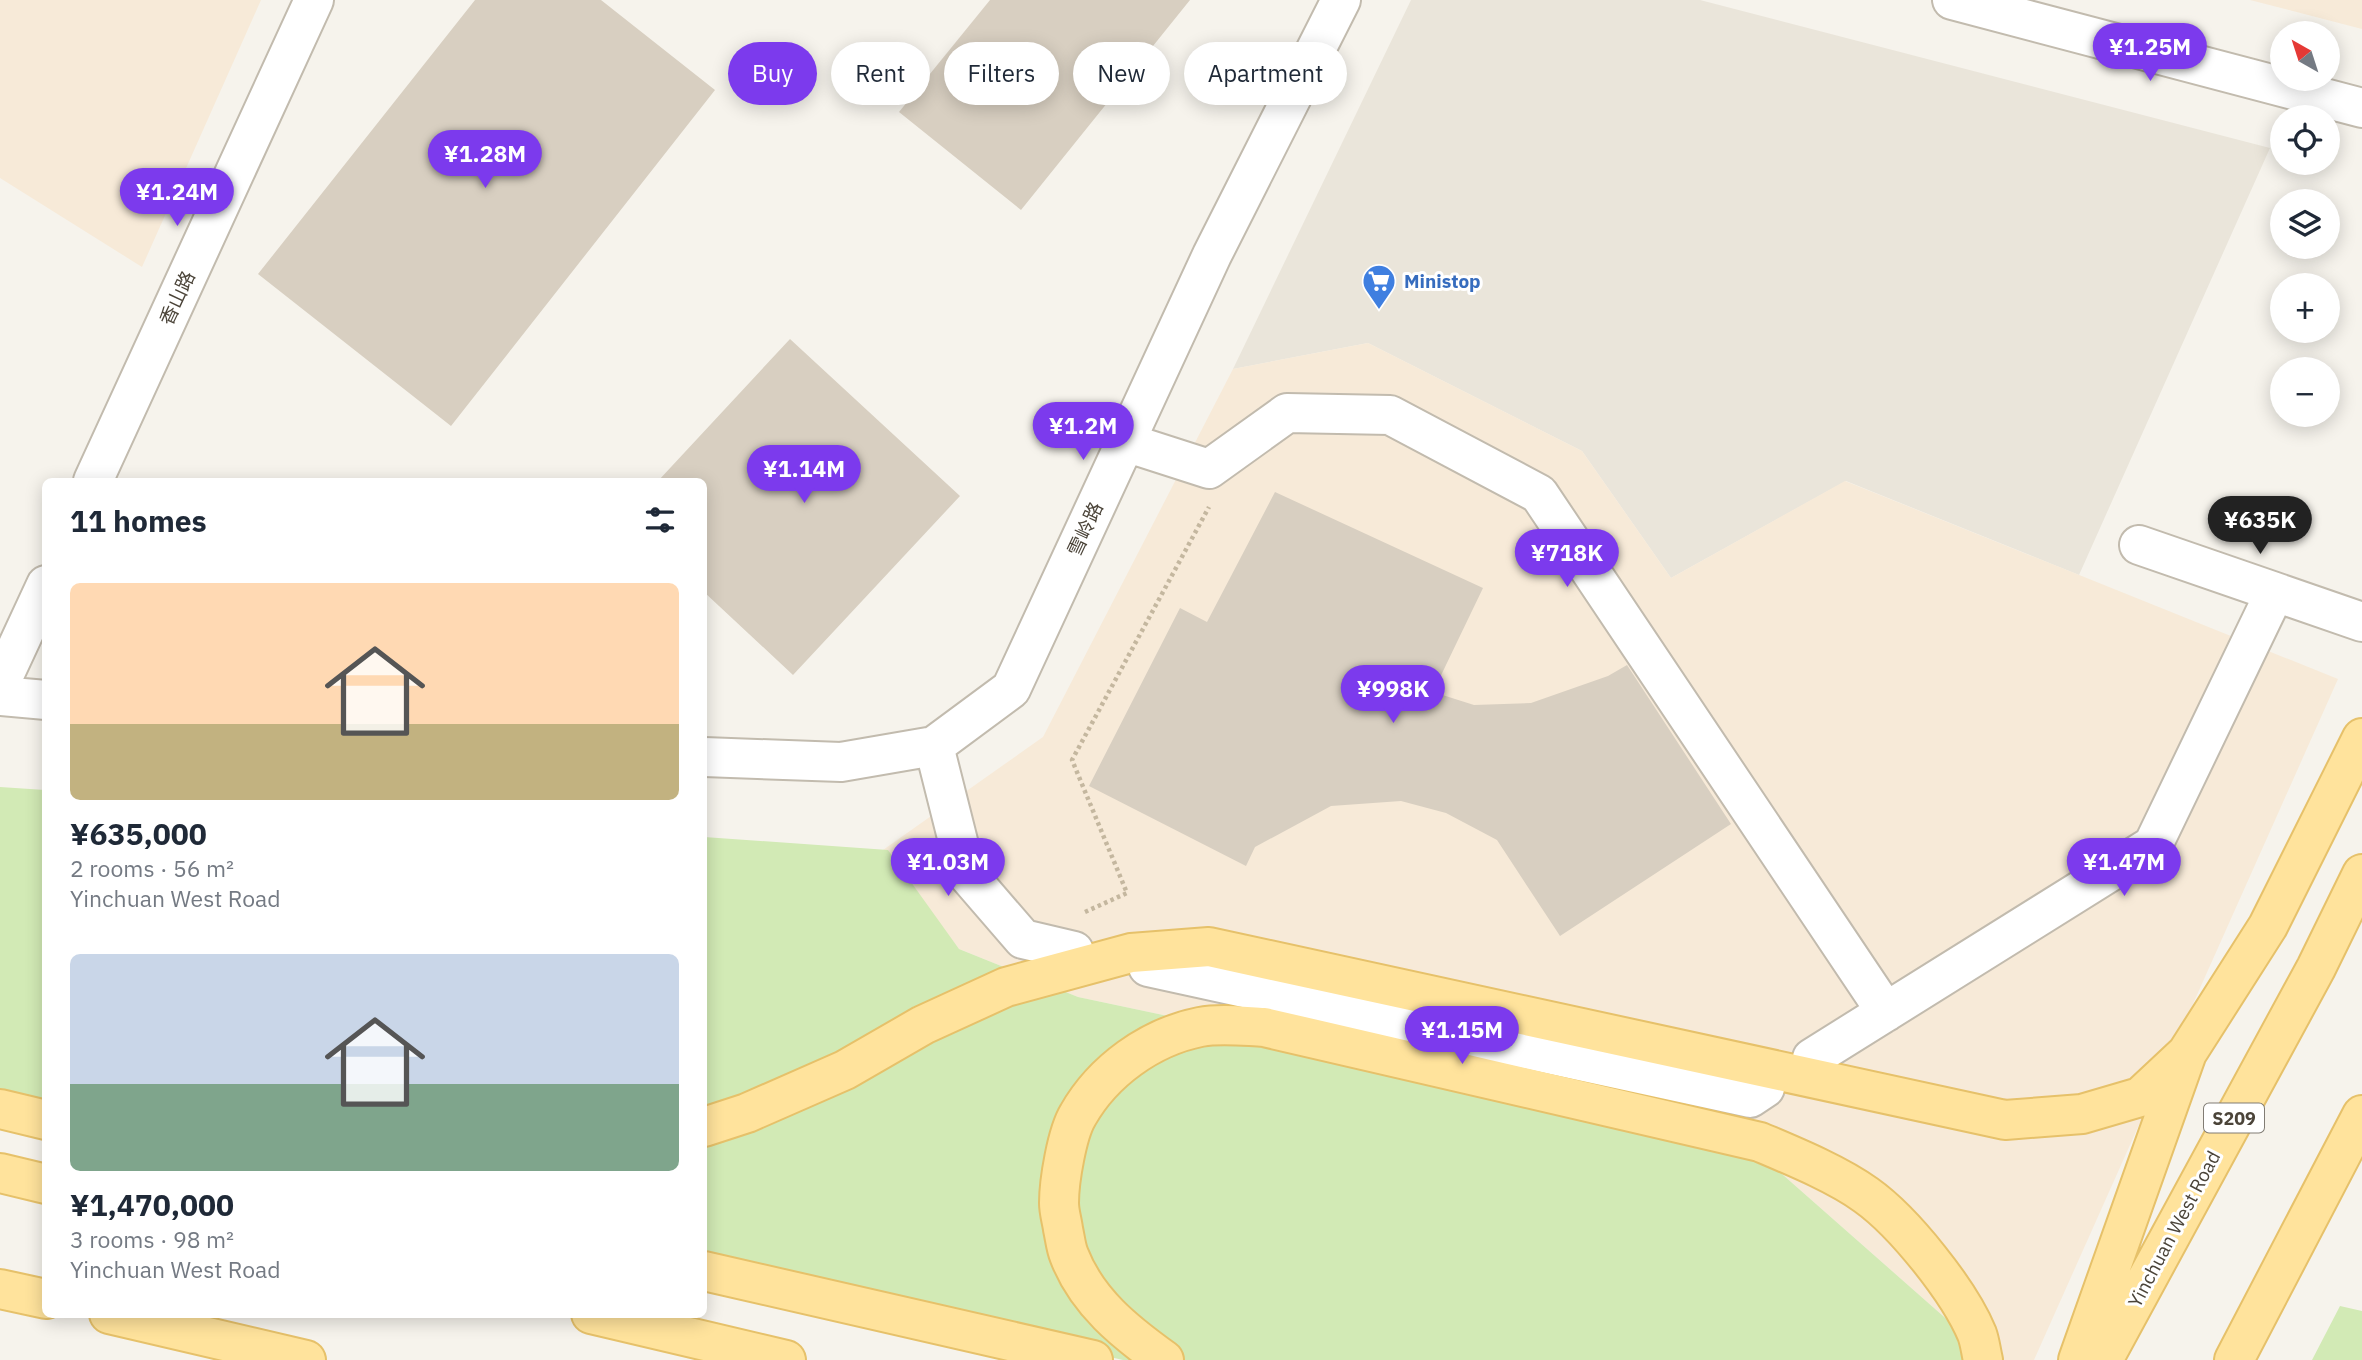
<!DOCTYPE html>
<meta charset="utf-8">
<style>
body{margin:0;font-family:"IBM Plex Sans","Noto Sans SC",sans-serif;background:#f2f2f3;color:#1f2937;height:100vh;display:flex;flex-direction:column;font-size:26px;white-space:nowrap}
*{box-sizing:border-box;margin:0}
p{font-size:23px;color:#747a83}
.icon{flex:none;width:38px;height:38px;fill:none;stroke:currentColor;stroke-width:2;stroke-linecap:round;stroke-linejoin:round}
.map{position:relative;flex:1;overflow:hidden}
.drawer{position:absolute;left:42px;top:478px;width:665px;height:840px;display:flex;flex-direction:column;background:#fff;border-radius:10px;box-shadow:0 4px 18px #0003}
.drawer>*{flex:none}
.hud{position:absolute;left:728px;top:42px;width:665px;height:63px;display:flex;gap:14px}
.needle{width:46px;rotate:321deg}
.buttons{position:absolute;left:2270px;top:21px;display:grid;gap:14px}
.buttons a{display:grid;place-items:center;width:70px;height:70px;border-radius:50%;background:#fff;box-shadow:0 4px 18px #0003;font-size:35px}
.price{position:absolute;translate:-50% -60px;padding:0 16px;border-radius:24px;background:#7c3aed;color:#fff;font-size:23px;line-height:46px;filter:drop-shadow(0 2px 4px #0008)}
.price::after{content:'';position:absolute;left:50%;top:42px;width:21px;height:16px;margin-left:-10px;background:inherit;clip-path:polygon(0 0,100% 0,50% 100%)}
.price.on{background:#222;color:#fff}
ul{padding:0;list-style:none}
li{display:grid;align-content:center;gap:14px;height:371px;padding:0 28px}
li span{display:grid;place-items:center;height:217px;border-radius:10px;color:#555}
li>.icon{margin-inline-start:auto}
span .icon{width:126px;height:126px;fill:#fffc;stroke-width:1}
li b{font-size:30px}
h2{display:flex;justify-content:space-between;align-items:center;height:84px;padding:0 28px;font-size:30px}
.tag{padding:0 24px;border-radius:32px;background:#fff;box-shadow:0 4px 18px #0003;font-size:24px;line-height:63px}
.tag.on{background:#7c3aed;color:#fff}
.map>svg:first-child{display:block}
</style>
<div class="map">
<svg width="2362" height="1360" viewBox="0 0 2362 1360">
<rect width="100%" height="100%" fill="#f6f3ec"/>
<path fill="#eae5da" d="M1411,0H1700L2270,148L2079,575L1846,481L1671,578L1582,451L1368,343L1233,369Z"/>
<path fill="#f7ead8" d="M0,0H261L142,267L0,178Z
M2250,0H2362V29Z
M1368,343L1582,451L1671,578L1845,481L2338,679L2034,1360H1993L1740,1137L1078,997L959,949L883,850L1043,737L1233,369Z"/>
<path fill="#d2eab5" d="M0,787L45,790V1112L0,1102Z
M704,837L888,850L959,949L1078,997L1740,1137L1993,1360H1123L704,1264Z
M2340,1306L2362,1311V1360H2312Z"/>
<path fill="#d8cfc1" d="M475,0H601L715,90L451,426L258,274Z
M990,0H1190L1021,210L899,112Z
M790,339L960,496L793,675L704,592V481H658Z
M1275,492L1483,588L1433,692L1474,705L1531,703L1608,676L1627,665L1731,824L1560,936L1497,840L1446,813L1401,801L1331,806L1255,847L1246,866L1089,786L1180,608L1207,622Z"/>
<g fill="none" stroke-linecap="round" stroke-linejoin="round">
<defs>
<path id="minor" d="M1952,0L2362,108
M1125,442L1209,469L1287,413L1390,415L1539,494L1886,1012
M93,481L314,0
M2139,545L2362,622
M0,684L46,585
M0,696L46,700
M934,746L966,873L1023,939L1074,951
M704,757L841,762L934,746L1011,689L1212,255L1341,0
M1148,967L1750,1098L1765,1088
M1812,1058L2153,845L2275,592"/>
<path id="major" d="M0,1109L46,1120
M704,1127L747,1113L845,1070L923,1025L1006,987L1131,953L1209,947L2005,1120L2082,1114L2140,1097L2187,1053
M0,1173L46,1184
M704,1271L1093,1360
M0,1289L46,1299
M109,1314L306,1360
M591,1314L786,1360
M1164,1360C1125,1332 1087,1302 1069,1255C1066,1248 1065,1238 1063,1229C1062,1221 1059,1212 1059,1203C1059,1181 1067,1133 1078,1115C1103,1071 1150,1037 1200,1027C1221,1023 1243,1026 1264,1027L1760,1142C1793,1156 1837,1174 1866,1195C1904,1222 1959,1291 1977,1334C1980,1342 1981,1352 1983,1360
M2078,1360L2187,1053L2268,926L2362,738
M2103,1360L2316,968L2362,874
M2234,1360L2362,1115"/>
</defs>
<use href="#minor" stroke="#c2bbae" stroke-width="42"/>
<use href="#major" stroke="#e6c16a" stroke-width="42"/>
<path stroke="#c4b79f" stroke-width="4.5" stroke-dasharray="3.5 3.5" stroke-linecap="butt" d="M1085,912L1127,893L1072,760L1209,507"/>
<use href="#minor" stroke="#fff" stroke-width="38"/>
<use href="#major" stroke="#ffe39c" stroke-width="38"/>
</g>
<defs>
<symbol id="supermarket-pin" viewBox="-11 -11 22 30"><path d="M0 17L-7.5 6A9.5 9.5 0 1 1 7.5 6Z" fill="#3f7fe0" stroke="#fff"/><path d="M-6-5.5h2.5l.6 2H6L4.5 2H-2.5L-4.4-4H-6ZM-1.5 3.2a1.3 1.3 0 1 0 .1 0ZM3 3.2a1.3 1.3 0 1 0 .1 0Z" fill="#fff"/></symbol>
</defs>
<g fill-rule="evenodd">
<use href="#supermarket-pin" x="1360" y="262" width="38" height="52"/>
</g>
<g text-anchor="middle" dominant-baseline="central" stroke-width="6" stroke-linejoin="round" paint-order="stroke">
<rect fill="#fff" stroke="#817c74" stroke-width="2" x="2204" y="1103.5" width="60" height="29" rx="5"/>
<g font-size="18" font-weight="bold" fill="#4b4439">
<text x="2234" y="1118">S209</text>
</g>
<g font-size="19" font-weight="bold" fill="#366cbe" stroke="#fff" text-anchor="start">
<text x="1404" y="281">Ministop</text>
</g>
<g font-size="19" fill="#4b4439" stroke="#fff">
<text transform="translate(177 298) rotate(-65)">香山路</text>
<text transform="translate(1085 529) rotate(-65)">雪岭路</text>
<text transform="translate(2174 1229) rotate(-62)">Yinchuan West Road</text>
</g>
</g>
</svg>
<div class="buttons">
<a><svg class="needle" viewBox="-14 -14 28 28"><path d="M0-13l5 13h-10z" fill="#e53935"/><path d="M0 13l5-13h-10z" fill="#747a83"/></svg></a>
<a><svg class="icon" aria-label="locate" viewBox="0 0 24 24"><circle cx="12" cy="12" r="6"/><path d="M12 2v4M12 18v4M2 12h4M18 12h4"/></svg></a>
<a><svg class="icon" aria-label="layers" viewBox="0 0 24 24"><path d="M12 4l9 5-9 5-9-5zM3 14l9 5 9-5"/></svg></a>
<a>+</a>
<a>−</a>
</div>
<b class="price" style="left:2150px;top:83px">¥1.25M</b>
<b class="price" style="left:485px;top:190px">¥1.28M</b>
<b class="price" style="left:177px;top:228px">¥1.24M</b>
<b class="price" style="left:1083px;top:462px">¥1.2M</b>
<b class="price" style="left:804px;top:505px">¥1.14M</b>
<b class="price on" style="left:2260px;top:556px">¥635K</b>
<b class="price" style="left:1567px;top:589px">¥718K</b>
<b class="price" style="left:1393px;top:725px">¥998K</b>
<b class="price" style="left:948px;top:898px">¥1.03M</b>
<b class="price" style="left:2124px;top:898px">¥1.47M</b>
<b class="price" style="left:1462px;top:1066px">¥1.15M</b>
<div class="hud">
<a class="tag on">Buy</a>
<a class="tag">Rent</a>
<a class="tag">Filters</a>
<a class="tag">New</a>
<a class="tag">Apartment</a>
</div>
<section class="drawer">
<h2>11 homes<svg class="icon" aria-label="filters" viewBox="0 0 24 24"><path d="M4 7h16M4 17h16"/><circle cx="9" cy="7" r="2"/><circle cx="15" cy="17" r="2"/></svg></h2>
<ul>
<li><span style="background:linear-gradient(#ffd9b3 65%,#c2b280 0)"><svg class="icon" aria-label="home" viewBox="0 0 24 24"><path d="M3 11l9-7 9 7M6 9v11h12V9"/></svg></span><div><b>¥635,000</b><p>2 rooms · 56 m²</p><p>Yinchuan West Road</p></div></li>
<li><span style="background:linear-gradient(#c9d6e8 60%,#7fa58c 0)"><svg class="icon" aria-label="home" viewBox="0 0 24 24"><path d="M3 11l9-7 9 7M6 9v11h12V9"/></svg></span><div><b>¥1,470,000</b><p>3 rooms · 98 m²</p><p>Yinchuan West Road</p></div></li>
</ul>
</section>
</div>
